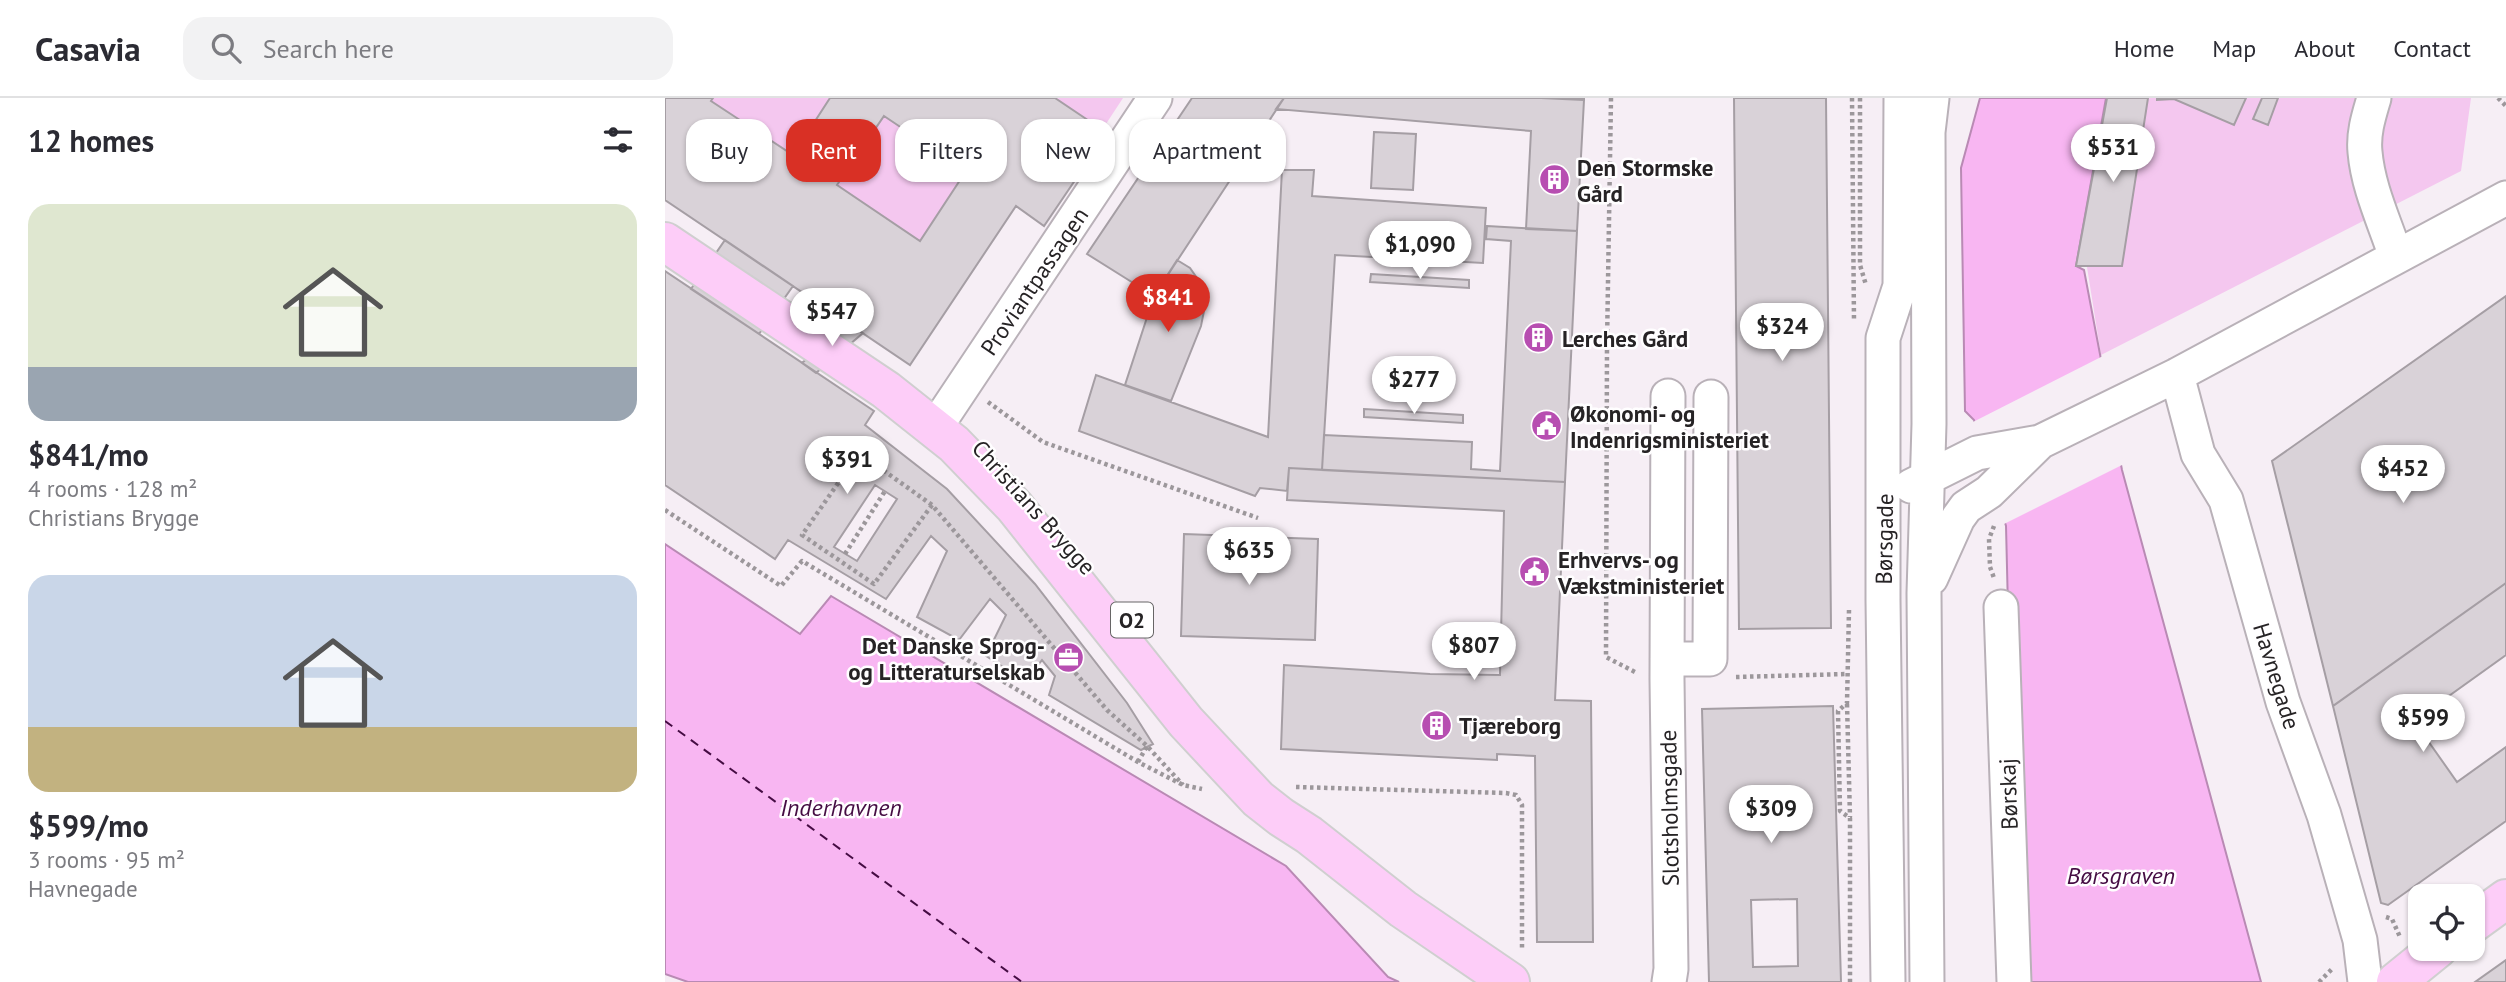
<!DOCTYPE html>
<meta charset="utf-8">
<style>
body{margin:0;font-family:"PT Sans",sans-serif;background:#f2f2f3;color:#2b2b33;height:100vh;display:flex;flex-direction:column;font-size:26px;white-space:nowrap}
*{box-sizing:border-box;margin:0}
p{font-size:23px;color:#7c7c81}
.icon{flex:none;width:38px;height:38px;fill:none;stroke:currentColor;stroke-width:2;stroke-linecap:round;stroke-linejoin:round}
.map{position:relative;flex:1;overflow:hidden}
.sheet{display:flex;flex-direction:column;background:#fff;width:665px}
.sheet>*{flex:none}
.hud{position:absolute;left:21px;top:21px;width:665px;height:63px;display:flex;gap:14px}
.fabs{position:absolute;left:1743px;top:786px;display:grid;gap:14px}
.fabs a{display:grid;place-items:center;width:77px;height:77px;border-radius:14px;background:#fff;box-shadow:0 2px 5px #0004;font-size:35px}
.price{position:absolute;translate:-50% -60px;padding:0 16px;border-radius:24px;background:#fff;color:#222;font-size:23px;line-height:46px;filter:drop-shadow(0 2px 4px #0008)}
.price::after{content:'';position:absolute;left:50%;top:42px;width:21px;height:16px;margin-left:-10px;background:inherit;clip-path:polygon(0 0,100% 0,50% 100%)}
.price.current{background:#d93025;color:#fff}
ul{padding:0;list-style:none}
li{display:grid;align-content:center;gap:14px;height:371px;padding:0 28px}
li span{display:grid;place-items:center;height:217px;border-radius:21px;color:#555}
li>.icon{margin-inline-start:auto}
span .icon{width:126px;height:126px;fill:#fffc;stroke-width:1}
li b{font-size:30px}
h2{display:flex;justify-content:space-between;align-items:center;height:84px;padding:0 28px;font-size:30px}
.tag{padding:0 24px;border-radius:21px;background:#fff;box-shadow:0 2px 5px #0004;font-size:24px;line-height:63px}
.tag.current{background:#d93025;color:#fff}
header{display:flex;align-items:center;gap:42px;box-sizing:border-box;height:98px;padding:0 35px;background:#fff;border-bottom:2px solid #e1e1e2}
header strong{font-size:33px}
nav{display:flex;gap:38px;margin-inline-start:auto;font-size:24px}
.search{width:490px;height:63px;background:#f2f2f3;display:flex;align-items:center;gap:18px;box-sizing:border-box;padding:0 24px;border-radius:21px;color:#7c7c81;font-size:26px}
main{display:flex;flex:1;min-height:0}
.map>svg:first-child{display:block}
</style>
<header>
<strong>Casavia</strong>
<div class="search"><svg class="icon" aria-label="search" viewBox="0 0 24 24"><circle cx="10" cy="10" r="6"/><path d="M15 15l6 6"/></svg>Search here</div>
<nav><a>Home</a><a>Map</a><a>About</a><a>Contact</a></nav>
</header>
<main>
<section class="sheet">
<h2>12 homes<svg class="icon" aria-label="filters" viewBox="0 0 24 24"><path d="M4 7h16M4 17h16"/><circle cx="9" cy="7" r="2"/><circle cx="15" cy="17" r="2"/></svg></h2>
<ul>
<li><span style="background:linear-gradient(#dfe7d0 75%,#9aa5b1 0)"><svg class="icon" aria-label="home" viewBox="0 0 24 24"><path d="M3 11l9-7 9 7M6 9v11h12V9"/></svg></span><div><b>$841/mo</b><p>4 rooms · 128 m²</p><p>Christians Brygge</p></div></li>
<li><span style="background:linear-gradient(#c9d6e8 70%,#c2b280 0)"><svg class="icon" aria-label="home" viewBox="0 0 24 24"><path d="M3 11l9-7 9 7M6 9v11h12V9"/></svg></span><div><b>$599/mo</b><p>3 rooms · 95 m²</p><p>Havnegade</p></div></li>
</ul>
</section>
<div class="map">
<svg width="1841" height="884" viewBox="0 0 1841 884">
<rect width="100%" height="100%" fill="#f6eef5"/>
<path fill="#f4c7ef" d="M48,0H165L128,57L46,3Z
M390,0H458L437,32Z
M1483,0H1492L1493,2L1509,1L1569,27L1581,0H1806L1796,73L1436,257L1422,169L1457,168Z
M219,18L301,73L255,143L172,87Z"/>
<path fill="#f8b6f2" stroke="#b98ab4" stroke-width="2" d="M1315,0H1441L1411,168L1419,172L1457,372L1596,884H1352L1341,428L1309,322L1300,313L1296,70Z
M0,446L135,536L166,498L621,768L723,879L734,884H23L0,876Z"/>
<path fill="#f6eef5" d="M1438,258L1459,366L1337,427L1306,325Z"/>
<g fill="none" stroke-linecap="round" stroke-linejoin="round">
<path stroke="#450c43" stroke-width="2" stroke-dasharray="9 7" stroke-linecap="butt" d="M0,623L357,884"/>
</g>
<path fill="#d9d2d8" stroke="#a59ea4" stroke-width="2" fill-rule="evenodd" d="M0,0H48L46,3L128,57L165,0H390L442,35L379,128L351,108L245,267L0,102ZM219,18L301,73L255,143L172,87Z
M527,0H619L489,198L422,156Z
M619,0H876L919,2L912,133L861,131L866,33L611,11Z
M880,0H919V2Z
M1069,0H1161L1166,530L1074,531Z
M1442,0H1483L1457,168H1411Z
M1492,0H1581L1569,27L1509,1L1492,2Z
M1597,0H1613L1603,27L1588,21Z
M709,34L751,36L748,92L706,90Z
M617,72H649L647,98L821,110L818,165L670,157L657,372L624,370L622,393L595,390L590,398L414,333L431,277L603,339Z
M822,128L912,133L900,384L657,372L659,337L807,344L806,371L835,373L846,143L821,141Z
M60,142L128,188L94,236L26,191Z
M512,162L525,170L534,183L539,198V213L536,228L506,303L460,287L489,198Z
M0,173L209,313L200,327L282,391L370,486L462,605L488,646L476,652L384,597L390,578L377,562L360,583L321,558L341,517L325,501L294,542L252,519L282,453L266,438L221,501L123,442L110,461L0,387ZM210,387L232,401L192,463L169,449Z
M706,176L804,182V190L705,184Z
M1841,198V485L1668,608L1607,363Z
M184,226L198,235L151,275L137,265Z
M699,311L798,317V325L699,319Z
M624,370L900,384L890,602L926,603L928,844H872L870,658L832,656V662L616,651L619,567L765,576L835,577L839,413L622,402Z
M519,436L653,441L650,542L516,538Z
M1841,485V557L1749,623L1792,684L1841,649V723L1723,807L1716,805L1668,608Z
M1168,608L1176,884H1044L1037,611ZM1132,801L1133,868L1088,869L1086,802Z
M1841,862V884H1810Z"/>
<g fill="none" stroke-linecap="round" stroke-linejoin="round">
<defs>
<path id="minor" d="M1709,0C1704,17 1698,35 1700,54C1703,90 1720,125 1731,159
M1512,277L1533,356L1561,402L1618,604L1659,717L1695,842L1700,884
M1003,298L1002,581L1006,871L1004,884
M270,330L490,0
M1246,388L1312,355L1375,344L1512,277L1841,100
M1266,480L1293,420L1301,409L1324,394L1375,344
M1336,509L1349,884
M1002,561H1045L1046,299
M1223,884L1218,502V240L1235,188L1236,0
M1262,884L1259,495L1264,326L1263,34L1267,0"/>
<path id="major" d="M0,144L221,292L289,346L349,408L521,624L593,701L616,719L644,737L738,811L845,884
M1808,825L1841,801
M1731,884L1773,850"/>
</defs>
<use href="#minor" stroke="#b9b1b8" stroke-width="37"/>
<use href="#major" stroke="#cfcfcf" stroke-width="42"/>
<path stroke="#9c979b" stroke-width="4.5" stroke-dasharray="3.5 3.5" stroke-linecap="butt" d="M946,0L942,246L941,559L970,574
M1187,0L1189,224
M1195,0V167L1201,187
M1833,0L1841,8
M323,304L378,344L593,420
M267,407L209,486L137,437L194,355L267,407L442,612L482,648L518,687
M0,412L116,488L137,463L473,664L518,687L537,691
M1329,428L1324,441L1325,469L1329,480
M180,456L220,393
M1184,512L1182,605L1173,613L1175,713L1185,720V884
M1071,579L1182,576
M1182,606L1185,719
M473,664L482,648
M631,689L841,695L851,697L857,707V852
M1721,819L1727,821L1735,839
M1654,884L1668,870"/>
<use href="#minor" stroke="#fff" stroke-width="33"/>
<use href="#major" stroke="#fdcdf8" stroke-width="38"/>
</g>
<defs>
<symbol id="building-disc" viewBox="-11 -11 22 22"><circle r="9.5" fill="#b74eb1" stroke="#fffeff"/><path d="M-4-6H4V6H1V3H-1V6H-4ZM-2.5-4.3h1.7v1.8h-1.7ZM.8-4.3h1.7v1.8H.8ZM-2.5-1h1.7V.8h-1.7ZM.8-1h1.7V.8H.8Z" fill="#fff"/></symbol>
<symbol id="civic-disc" viewBox="-11 -11 22 22"><circle r="9.5" fill="#b74eb1" stroke="#fffeff"/><path d="M-.6-6.5H3V-4.5H.6V-3L4-1V1h2V6H-6V1h2V-1L-.6-3ZM-1.2 2.5V6h2.4V2.5Z" fill="#fff"/></symbol>
<symbol id="office-disc" viewBox="-11 -11 22 22"><circle r="9.5" fill="#b74eb1" stroke="#fffeff"/><path d="M-6-3h4V-5.5h4V-3h4V5H-6ZM-1-4.5V-3h2v-1.5ZM-6 0V1H6V0Z" fill="#fff"/></symbol>
</defs>
<g fill-rule="evenodd">
<use href="#building-disc" x="872" y="64" width="35" height="35"/>
<use href="#building-disc" x="856" y="222" width="35" height="35"/>
<use href="#civic-disc" x="864" y="310" width="35" height="35"/>
<use href="#civic-disc" x="852" y="456" width="35" height="35"/>
<use href="#office-disc" x="386" y="542" width="35" height="35"/>
<use href="#building-disc" x="754" y="610" width="35" height="35"/>
</g>
<g text-anchor="middle" dominant-baseline="central" stroke-width="5" stroke-linejoin="round" paint-order="stroke">
<rect fill="#fffeff" stroke="#676566" stroke-width="2" x="446" y="504.5" width="42" height="35" rx="5"/>
<g font-size="21" font-weight="bold" fill="#262325">
<text x="467" y="522">O2</text>
</g>
<g font-size="23" font-weight="bold" fill="#262325" stroke="#fffeff" text-anchor="start">
<text x="912" y="69">Den Stormske<tspan x="912" dy="26">Gård</tspan></text>
<text x="897" y="240">Lerches Gård</text>
<text x="905" y="315">Økonomi- og<tspan x="905" dy="26">Indenrigsministeriet</tspan></text>
<text x="893" y="461">Erhvervs- og<tspan x="893" dy="26">Vækstministeriet</tspan></text>
<text x="380" y="547" text-anchor="end">Det Danske Sprog-<tspan x="380" dy="26">og Litteraturselskab</tspan></text>
<text x="794" y="627">Tjæreborg</text>
</g>
<g font-size="23" fill="#262325" stroke="#fffeff">
<text transform="translate(369 183) rotate(-56)">Proviantpassagen</text>
<text transform="translate(369 409) rotate(48)">Christians Brygge</text>
<text transform="translate(1219 441) rotate(-89)">Børsgade</text>
<text transform="translate(1612 578) rotate(73)">Havnegade</text>
<text transform="translate(1343 696) rotate(-92)">Børskaj</text>
<text transform="translate(1004 710) rotate(-91)">Slotsholmsgade</text>
</g>
<g font-size="24" font-style="italic" fill="#450c43" stroke="#fffeff">
<text x="176" y="709">Inderhavnen</text>
<text x="1456" y="777">Børsgraven</text>
</g>
</g>
</svg>
<div class="fabs">
<a><svg class="icon" aria-label="locate" viewBox="0 0 24 24"><circle cx="12" cy="12" r="6"/><path d="M12 2v4M12 18v4M2 12h4M18 12h4"/></svg></a>
</div>
<b class="price" style="left:1448px;top:86px">$531</b>
<b class="price" style="left:755px;top:183px">$1,090</b>
<b class="price current" style="left:503px;top:236px">$841</b>
<b class="price" style="left:167px;top:250px">$547</b>
<b class="price" style="left:1117px;top:265px">$324</b>
<b class="price" style="left:749px;top:318px">$277</b>
<b class="price" style="left:182px;top:398px">$391</b>
<b class="price" style="left:1738px;top:407px">$452</b>
<b class="price" style="left:584px;top:489px">$635</b>
<b class="price" style="left:809px;top:584px">$807</b>
<b class="price" style="left:1758px;top:656px">$599</b>
<b class="price" style="left:1106px;top:747px">$309</b>
<div class="hud">
<a class="tag">Buy</a>
<a class="tag current">Rent</a>
<a class="tag">Filters</a>
<a class="tag">New</a>
<a class="tag">Apartment</a>
</div>
</div>
</main>
